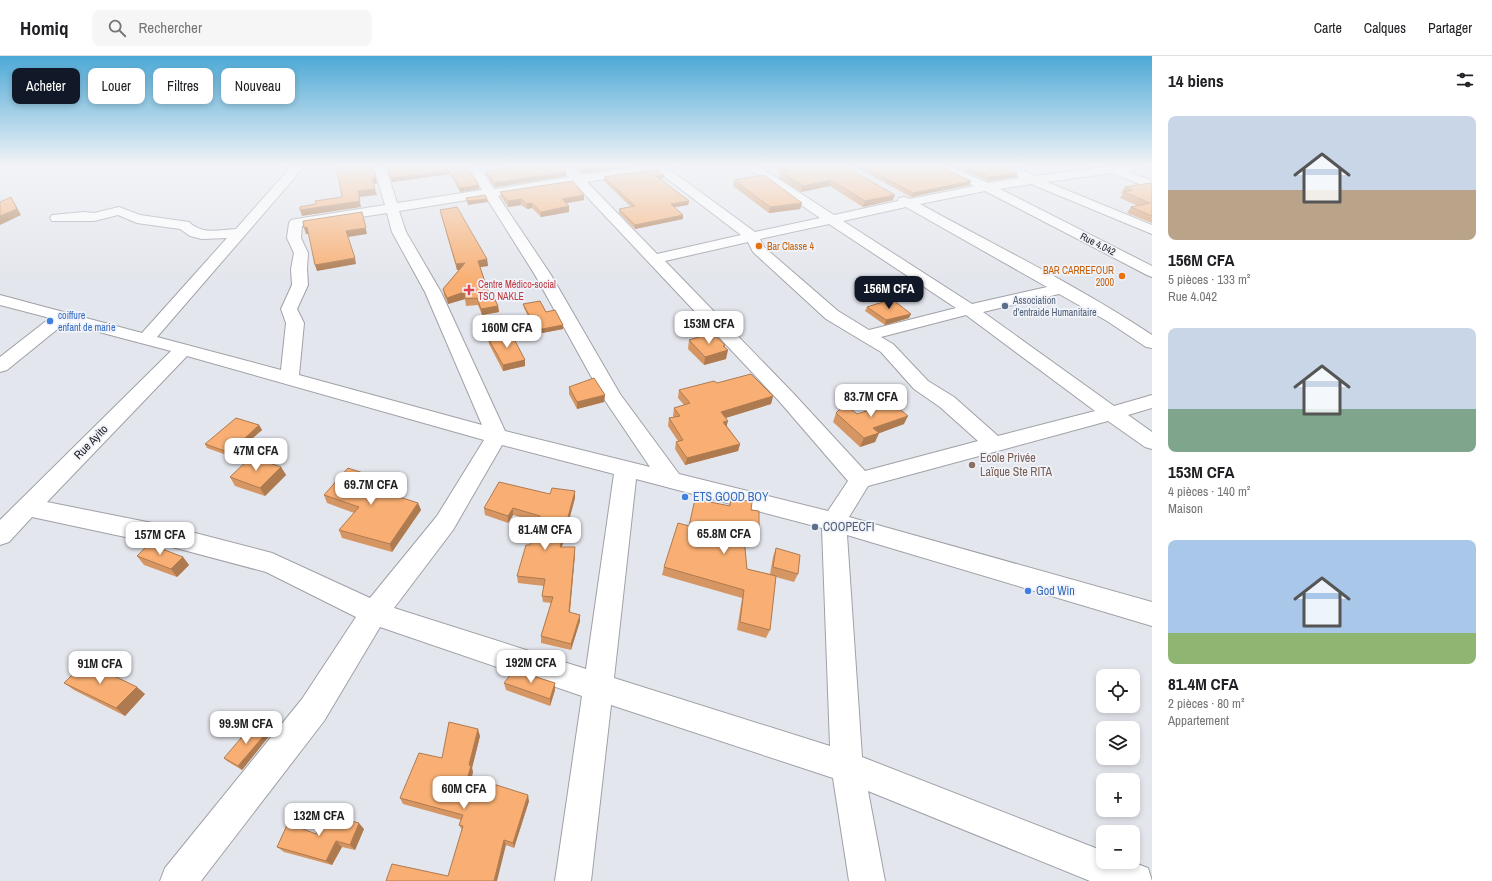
<!DOCTYPE html>
<html lang="fr">
<meta charset="utf-8">
<style>
body{margin:0;font-family:"Archivo Narrow",sans-serif;background:#f6f6f6;color:#202124;height:100vh;display:flex;flex-direction:column;font-size:15px;white-space:nowrap}
*{box-sizing:border-box;margin:0}
p{font-size:13px;color:#757577}
.icon{flex:none;width:22px;height:22px;fill:none;stroke:currentColor;stroke-width:2;stroke-linecap:round;stroke-linejoin:round}
.map{position:relative;flex:1;overflow:hidden}
.details{display:flex;flex-direction:column;background:#fff;width:340px}
.details>*{flex:none}
.top-card{position:absolute;left:12px;top:12px;width:380px;height:36px;display:flex;gap:8px}
.controls{position:absolute;left:1096px;top:613px;display:grid;gap:8px}
.controls a{display:grid;place-items:center;width:44px;height:44px;border-radius:8px;background:#fff;box-shadow:0 2px 6px #0003;font-size:20px}
.price{position:absolute;translate:-50% -34px;padding:0 9px;border-radius:8px;background:#fff;color:#222;font-size:13px;line-height:26px;filter:drop-shadow(0 1px 2px #0008)}
.price::after{content:'';position:absolute;left:50%;top:24px;width:12px;height:9px;margin-left:-6px;background:inherit;clip-path:polygon(0 0,100% 0,50% 100%)}
.price.active{background:#111827;color:#fff}
ul{padding:0;list-style:none}
li{display:grid;align-content:center;gap:8px;height:212px;padding:0 16px}
li span{display:grid;place-items:center;height:124px;border-radius:8px;color:#555}
li>.icon{margin-inline-start:auto}
span .icon{width:72px;height:72px;fill:#fffc;stroke-width:1}
li b{font-size:17px}
h2{display:flex;justify-content:space-between;align-items:center;height:48px;padding:0 16px;font-size:17px}
.tag{padding:0 14px;border-radius:8px;background:#fff;box-shadow:0 2px 6px #0003;font-size:14px;line-height:36px}
.tag.active{background:#111827;color:#fff}
header{display:flex;align-items:center;gap:24px;box-sizing:border-box;height:56px;padding:0 20px;background:#fff;border-bottom:1px solid #e0e0e0}
header strong{font-size:19px}
nav{display:flex;gap:22px;margin-inline-start:auto;font-size:14px}
.search{width:280px;height:36px;background:#f6f6f6;display:flex;align-items:center;gap:10px;box-sizing:border-box;padding:0 14px;border-radius:8px;color:#757577;font-size:15px}
main{display:flex;flex:1;min-height:0}
.map>svg:first-child{display:block}
</style>
<header>
<strong>Homiq</strong>
<div class="search"><svg class="icon" aria-label="search" viewBox="0 0 24 24"><circle cx="10" cy="10" r="6"/><path d="M15 15l6 6"/></svg>Rechercher</div>
<nav><a>Carte</a><a>Calques</a><a>Partager</a></nav>
</header>
<main>
<div class="map">
<svg width="1152" height="825" viewBox="0 0 1152 825">
<rect width="100%" height="100%" fill="#e4e6ed"/>
<g fill="none" stroke-linecap="round" stroke-linejoin="round">
<defs>
<path id="minor" d="M282,109H299L303,112L157,281L281,314L286,267L281,253L292,229L291,213L294,197L287,182L289,167L291,164L296,163L385,149L373,109H385L397,147L482,134L466,109H478L494,133L569,121L558,109H570L581,119L649,109H677L675,111L669,113L755,176L820,162L743,109H757L834,159L898,145L899,142L904,141L910,143L974,130L933,111L931,109H946L988,127L1020,122L1002,111L1000,109H1014L1035,120L1121,109H1148L1146,111L1127,115L1152,125V133L1112,117L1047,126L1152,169V178L1031,128L1000,133L1152,210V221L1147,219L985,135L920,148C998,191 1078,230 1152,279V292L1146,291L1107,265L1059,238L983,256L1114,350L1152,339V352L1128,359L1152,376V393L1145,391L1108,365L868,430L849,461L1152,546V570L847,479L862,701L1103,795V806H1132L1148,812L1152,825H1090L868,735L885,825H849L833,722L611,649L591,825H555L582,640L380,571L324,665L201,825H160L165,812L302,643L356,561L266,516L172,491L32,461L9,486L0,489V464L171,295L65,267L7,314L0,316V301L50,262L0,249V239L142,277L227,182L202,183L190,180L180,173L137,167L118,159L94,165H52L50,162L52,159L84,156L94,157L119,151L140,159L189,166C202,179 219,174 236,173L289,113L284,111ZM657,115L741,179L657,198L587,126ZM575,128L779,345L848,425L828,455L679,418L620,338L551,219L498,140ZM486,141L535,219L602,340L650,411L505,375L441,236L406,176L399,155ZM906,151L1047,231L972,248L843,165ZM387,157L392,176L425,236L482,369L299,319L304,267L297,253L308,229L307,213L308,197L301,182L302,170ZM829,168L956,252L869,274L838,255L764,191L760,183ZM748,186L753,196L826,263L881,296L914,333L940,351L978,385L865,415L793,337L665,205ZM966,259L1095,355L998,380L954,341L928,325L893,288L881,281ZM187,300L484,384L437,460L370,542L272,497L172,471L47,446ZM502,389L614,418L586,613L394,552L453,474ZM636,423L822,472L830,690L614,622Z"/>
</defs>
<use href="#minor" stroke="#9fa1a7" stroke-width="2"/>
<use href="#minor" fill="#fff" fill-rule="evenodd"/>
</g>
<path fill="#d69663" d="M387,109H466L479,133L460,136L450,118L392,126Z
M502,109H560L566,116V120L495,131L486,119V115L504,112Z
M572,109H640L581,117Z
M770,109H827L893,144L863,151L830,130L801,136L779,122L781,116Z
M861,109L969,129L911,141L859,113Z
M950,109H1005L1018,117L1016,121L988,125Z
M664,119V122L660,123L689,145L688,149L674,151L683,159V163L635,173L619,157V153L631,151L604,125V121Z
M734,124L802,147L800,153L769,157L733,130Z
M1152,127V167L1127,157L1131,151L1138,150L1120,142L1123,138L1121,137L1125,131Z
M500,136L584,139V144L566,147L569,156L541,161L532,152L527,153L521,149L508,151L501,141Z
M440,154L487,203L488,210L480,211L489,238L498,250L499,256L482,259L478,249L466,250L465,243L448,248L444,239L443,233L459,214H457L441,159Z
M523,248L546,256L563,273L537,278L524,252Z
M867,251L909,262L885,269L865,255Z
M488,282L525,304V310L503,315L489,288Z
M689,284L725,291L726,303L704,309L688,293Z
M717,327L773,340L771,348L725,362L727,370L740,388L738,395L685,409L675,393L676,386L678,385L668,370L669,362L674,361L673,360L674,352L684,349L678,342L679,334Z
M569,331L605,339L604,346L577,353L569,338Z
M836,357L857,358L904,368L879,377L875,386L860,391L833,366Z
M259,369L262,374L250,384L262,392L252,401L281,411L286,419L265,440L235,430L230,421L246,406L207,392L205,388Z
M395,435L392,439L418,447L421,454L392,496L342,482L339,474L354,457L327,447L324,439Z
M550,438L575,442L562,491L575,498L570,557L580,559V565L571,594L541,587V580L551,547L543,546L542,540L544,530L518,527L517,520L530,489L538,466L513,459L508,467L485,459L484,452Z
M731,441L751,454L759,474L757,482L744,480L747,513L770,518L773,501L776,492L798,518L794,526L776,521L770,574L766,582L737,574L742,542L662,519L664,511L689,470L729,450Z
M137,500L183,501L189,509L177,521L144,509Z
M64,627L145,638L125,660L74,634Z
M504,627L555,634L550,650L506,634Z
M267,676L270,679L242,714L227,705L224,702Z
M480,680L472,712L473,716L472,721L529,745L514,792L506,789L448,820L462,774L459,769L461,764L403,748L400,742L442,702Z
M364,773L355,794L342,791L332,809L284,796L277,791Z"/>
<path fill="#ae7a50" d="M612,109H640L581,117L582,113Z
M449,115L450,118L392,126L391,122Z
M566,116V120L495,131L494,127Z
M1018,117L1016,121L988,125L990,121Z
M664,119V122L656,123V120Z
M372,122H376L377,128H374Z
M831,124L830,130L801,136L803,130Z
M971,125L969,129L911,141L913,137Z
M479,129V133L460,136V132Z
M375,133L377,139L359,141L361,151L302,160L300,154L360,145L358,135Z
M584,139V144L562,148V143Z
M895,139L893,144L863,151L865,145Z
M11,141L15,148L21,159L0,169V160Z
M487,143L488,146L468,149L467,145Z
M521,143V149L508,151V145Z
M689,145L688,149L670,152L671,148Z
M532,147V152L527,153V148Z
M802,147L800,153L769,157L770,151Z
M569,150V156L541,161V156Z
M362,156L367,178L348,181L346,175Z
M683,159V163L635,173V169Z
M307,171L309,178H306L304,172Z
M355,202L356,208L317,215L315,209Z
M487,203L488,210L479,211L478,205Z
M465,207L466,213L457,214L456,208Z
M464,236L465,243L448,248L447,242Z
M498,250L499,256L482,259L481,253Z
M911,258L909,262L885,269L886,264Z
M563,269V273L537,278V274Z
M725,289L724,295L728,294L726,303L704,309L705,301L723,290Z
M525,304V310L503,315V309Z
M605,339L604,346L577,353V346Z
M773,340L771,348L719,364L721,356Z
M908,360L904,368L869,381L873,372Z
M728,365L726,372L723,366Z
M259,369L262,374L247,387L244,383Z
M879,377L875,386L860,391L864,382Z
M260,388L262,392L247,406L245,402Z
M740,388L738,395L685,409L687,402Z
M281,411L286,419L265,440L260,432Z
M393,427L395,435L387,444L384,436Z
M575,435V442L560,497V491Z
M418,447L421,454L392,496L390,488Z
M513,452V459L508,467V460Z
M575,491V498L569,563V556Z
M183,501L189,509L177,521L171,513Z
M580,559V565L571,594V588Z
M555,627V634L550,650V643Z
M137,631L145,638L125,660L116,652Z
M478,673L480,680L472,712L473,716L470,726L468,720L469,709Z
M267,676L270,679L242,714L238,710Z
M528,739L529,745L514,792L513,787Z
M359,767L364,773L355,794L350,789Z
M504,784L506,789L497,825H494Z
M336,785L342,791L332,809L326,805Z"/>
<path fill="#f9af73" stroke="#ae7a50" d="M336,109H372L376,122H372L375,133L358,135L360,145L300,154V151L316,148L315,145L342,141Z
M387,109H466L479,129L460,132L449,115L391,122Z
M505,109H560L566,116L494,127L486,115L508,112Z
M577,109H612L582,113Z
M779,109H827L833,112L844,110L895,139L865,145L831,124L803,130L781,116L788,115Z
M861,109H936L971,125L913,137Z
M961,109H1005L1018,117L990,121Z
M657,113L664,119L656,120L689,145L671,148L683,159L635,169L619,153L635,150L604,121Z
M764,119L802,147L770,151L734,124Z
M573,125L584,139L562,143L569,150L541,156L532,147L527,148L521,143L508,145L500,136Z
M1150,127H1152V160L1131,151L1150,147L1124,136L1132,134L1125,131Z
M485,139L487,143L467,145L466,142Z
M11,141L17,153L0,160V146Z
M457,151L487,203L478,205L489,238L492,237L498,250L481,253L477,242L465,243L464,236L447,242L443,233L465,207L456,208L440,154Z
M362,156L366,172L346,175L355,202L315,209L307,171L304,172L303,165Z
M892,243L911,258L886,264L867,251Z
M540,245L546,256L555,254L563,269L537,274L523,248Z
M511,277L525,304L503,309L488,282Z
M712,277L725,289L723,290L728,294L705,301L689,284Z
M751,318L773,340L721,356L728,365L723,366L740,388L687,402L676,386L683,384L669,362L680,360L674,352L690,347L679,334L714,325L717,327Z
M594,322L605,339L577,346L569,331Z
M892,347L908,360L873,372L879,377L864,382L836,357L845,348L857,358Z
M236,362L259,369L244,383L260,388L245,402L205,388Z
M251,401L281,411L260,432L230,421Z
M348,412L393,427L384,436L418,447L390,488L339,474L359,451L324,439Z
M499,426L550,438L552,432L575,435L560,491H575L569,556L580,559L571,588L541,580L553,541L542,540L545,523L517,520L526,489H530L540,460L513,452L508,460L484,452Z
M731,441L752,446L751,454L759,455V474L743,472L747,513L776,520L770,574L740,566L744,534L664,511L678,467L689,470L695,443L730,450Z
M149,488L183,501L171,513L137,500Z
M776,492L800,499L798,518L773,511Z
M85,606L137,631L116,652L64,627Z
M514,614L555,627L550,643L504,627Z
M449,666L478,673L469,709L471,710L468,720L528,739L513,787L504,784L494,825H386L392,808L448,820L463,770L459,769L463,759L400,742L419,697L442,702Z
M253,668L267,676L238,710L224,702Z
M321,757L359,767L350,789L336,785L326,805L277,791L288,767L316,778Z"/>
<linearGradient id="sky" x2="0" y2="1"><stop stop-color="#4da9d6"/><stop offset="0.49" stop-color="#f3f4f7"/><stop offset="1" stop-color="#f3f4f7" stop-opacity="0"/></linearGradient>
<rect width="1152" height="224" fill="url(#sky)"/>
<g fill="#e8710a" stroke="#f1f3fa" stroke-width="1.5">
<circle cx="759" cy="190" r="4"/>
<circle cx="1122" cy="220" r="4"/>
</g>
<path fill="#e0444e" stroke="#f1f3fa" stroke-width="1.5" d="M467 228h4v4h4v4h-4v4h-4v-4h-4v-4h4z"/>
<g fill="#5c6f8a" stroke="#f1f3fa" stroke-width="1.5">
<circle cx="1005" cy="250" r="4"/>
<circle cx="815" cy="471" r="4"/>
</g>
<g fill="#3f7fe0" stroke="#f1f3fa" stroke-width="1.5">
<circle cx="50" cy="265" r="4"/>
<circle cx="685" cy="441" r="4"/>
<circle cx="1028" cy="535" r="4"/>
</g>
<circle fill="#8d6e63" stroke="#f1f3fa" stroke-width="1.5" cx="972" cy="409" r="4"/>
<g text-anchor="middle" dominant-baseline="central" stroke-width="3.5" stroke-linejoin="round" paint-order="stroke">
<g font-size="10" fill="#1e1e21" stroke="#f1f3fa">
<text transform="translate(1098 188) rotate(27)">Rue 4.042</text>
</g>
<g font-size="10" fill="#c56008" stroke="#f1f3fa" text-anchor="start">
<text x="767" y="190">Bar Classe 4</text>
<text x="1114" y="214" text-anchor="end">BAR CARREFOUR<tspan x="1114" dy="12">2000</tspan></text>
</g>
<g font-size="10" fill="#be3a42" stroke="#f1f3fa" text-anchor="start">
<text x="478" y="228">Centre Médico-social<tspan x="478" dy="12">TSO NAKLE</tspan></text>
</g>
<g font-size="10" fill="#4e5e75" stroke="#f1f3fa" text-anchor="start">
<text x="1013" y="244">Association<tspan x="1013" dy="12">d'entraide Humanitaire</tspan></text>
</g>
<g font-size="10" fill="#366cbe" stroke="#f1f3fa" text-anchor="start">
<text x="58" y="259">coiffure<tspan x="58" dy="12">enfant de marie</tspan></text>
</g>
<g font-size="12" fill="#1e1e21" stroke="#f1f3fa">
<text transform="translate(91 386) rotate(-46)">Rue Ayito</text>
</g>
<g font-size="12" fill="#785e54" stroke="#f1f3fa" text-anchor="start">
<text x="980" y="402">Ecole Privée<tspan x="980" dy="14">Laïque Ste RITA</tspan></text>
</g>
<g font-size="12" fill="#366cbe" stroke="#f1f3fa" text-anchor="start">
<text x="693" y="441">ETS GOOD BOY</text>
<text x="1036" y="535">God Win</text>
</g>
<g font-size="12" fill="#4e5e75" stroke="#f1f3fa" text-anchor="start">
<text x="823" y="471">COOPECFI</text>
</g>
</g>
</svg>
<div class="controls">
<a><svg class="icon" aria-label="locate" viewBox="0 0 24 24"><circle cx="12" cy="12" r="6"/><path d="M12 2v4M12 18v4M2 12h4M18 12h4"/></svg></a>
<a><svg class="icon" aria-label="layers" viewBox="0 0 24 24"><path d="M12 4l9 5-9 5-9-5zM3 14l9 5 9-5"/></svg></a>
<a>+</a>
<a>−</a>
</div>
<b class="price active" style="left:889px;top:254px">156M CFA</b>
<b class="price" style="left:709px;top:289px">153M CFA</b>
<b class="price" style="left:507px;top:293px">160M CFA</b>
<b class="price" style="left:871px;top:362px">83.7M CFA</b>
<b class="price" style="left:256px;top:416px">47M CFA</b>
<b class="price" style="left:371px;top:450px">69.7M CFA</b>
<b class="price" style="left:545px;top:495px">81.4M CFA</b>
<b class="price" style="left:724px;top:499px">65.8M CFA</b>
<b class="price" style="left:160px;top:500px">157M CFA</b>
<b class="price" style="left:531px;top:628px">192M CFA</b>
<b class="price" style="left:100px;top:629px">91M CFA</b>
<b class="price" style="left:246px;top:689px">99.9M CFA</b>
<b class="price" style="left:464px;top:754px">60M CFA</b>
<b class="price" style="left:319px;top:781px">132M CFA</b>
<div class="top-card">
<a class="tag active">Acheter</a>
<a class="tag">Louer</a>
<a class="tag">Filtres</a>
<a class="tag">Nouveau</a>
</div>
</div>
<section class="details">
<h2>14 biens<svg class="icon" aria-label="filters" viewBox="0 0 24 24"><path d="M4 7h16M4 17h16"/><circle cx="9" cy="7" r="2"/><circle cx="15" cy="17" r="2"/></svg></h2>
<ul>
<li><span style="background:linear-gradient(#c9d6e8 60%,#b9a48a 0)"><svg class="icon" aria-label="home" viewBox="0 0 24 24"><path d="M3 11l9-7 9 7M6 9v11h12V9"/></svg></span><div><b>156M CFA</b><p>5 pièces · 133 m²</p><p>Rue 4.042</p></div></li>
<li><span style="background:linear-gradient(#c9d6e8 65%,#7fa58c 0)"><svg class="icon" aria-label="home" viewBox="0 0 24 24"><path d="M3 11l9-7 9 7M6 9v11h12V9"/></svg></span><div><b>153M CFA</b><p>4 pièces · 140 m²</p><p>Maison</p></div></li>
<li><span style="background:linear-gradient(#a9c7e8 75%,#8fb573 0)"><svg class="icon" aria-label="home" viewBox="0 0 24 24"><path d="M3 11l9-7 9 7M6 9v11h12V9"/></svg></span><div><b>81.4M CFA</b><p>2 pièces · 80 m²</p><p>Appartement</p></div></li>
</ul>
</section>
</main>
